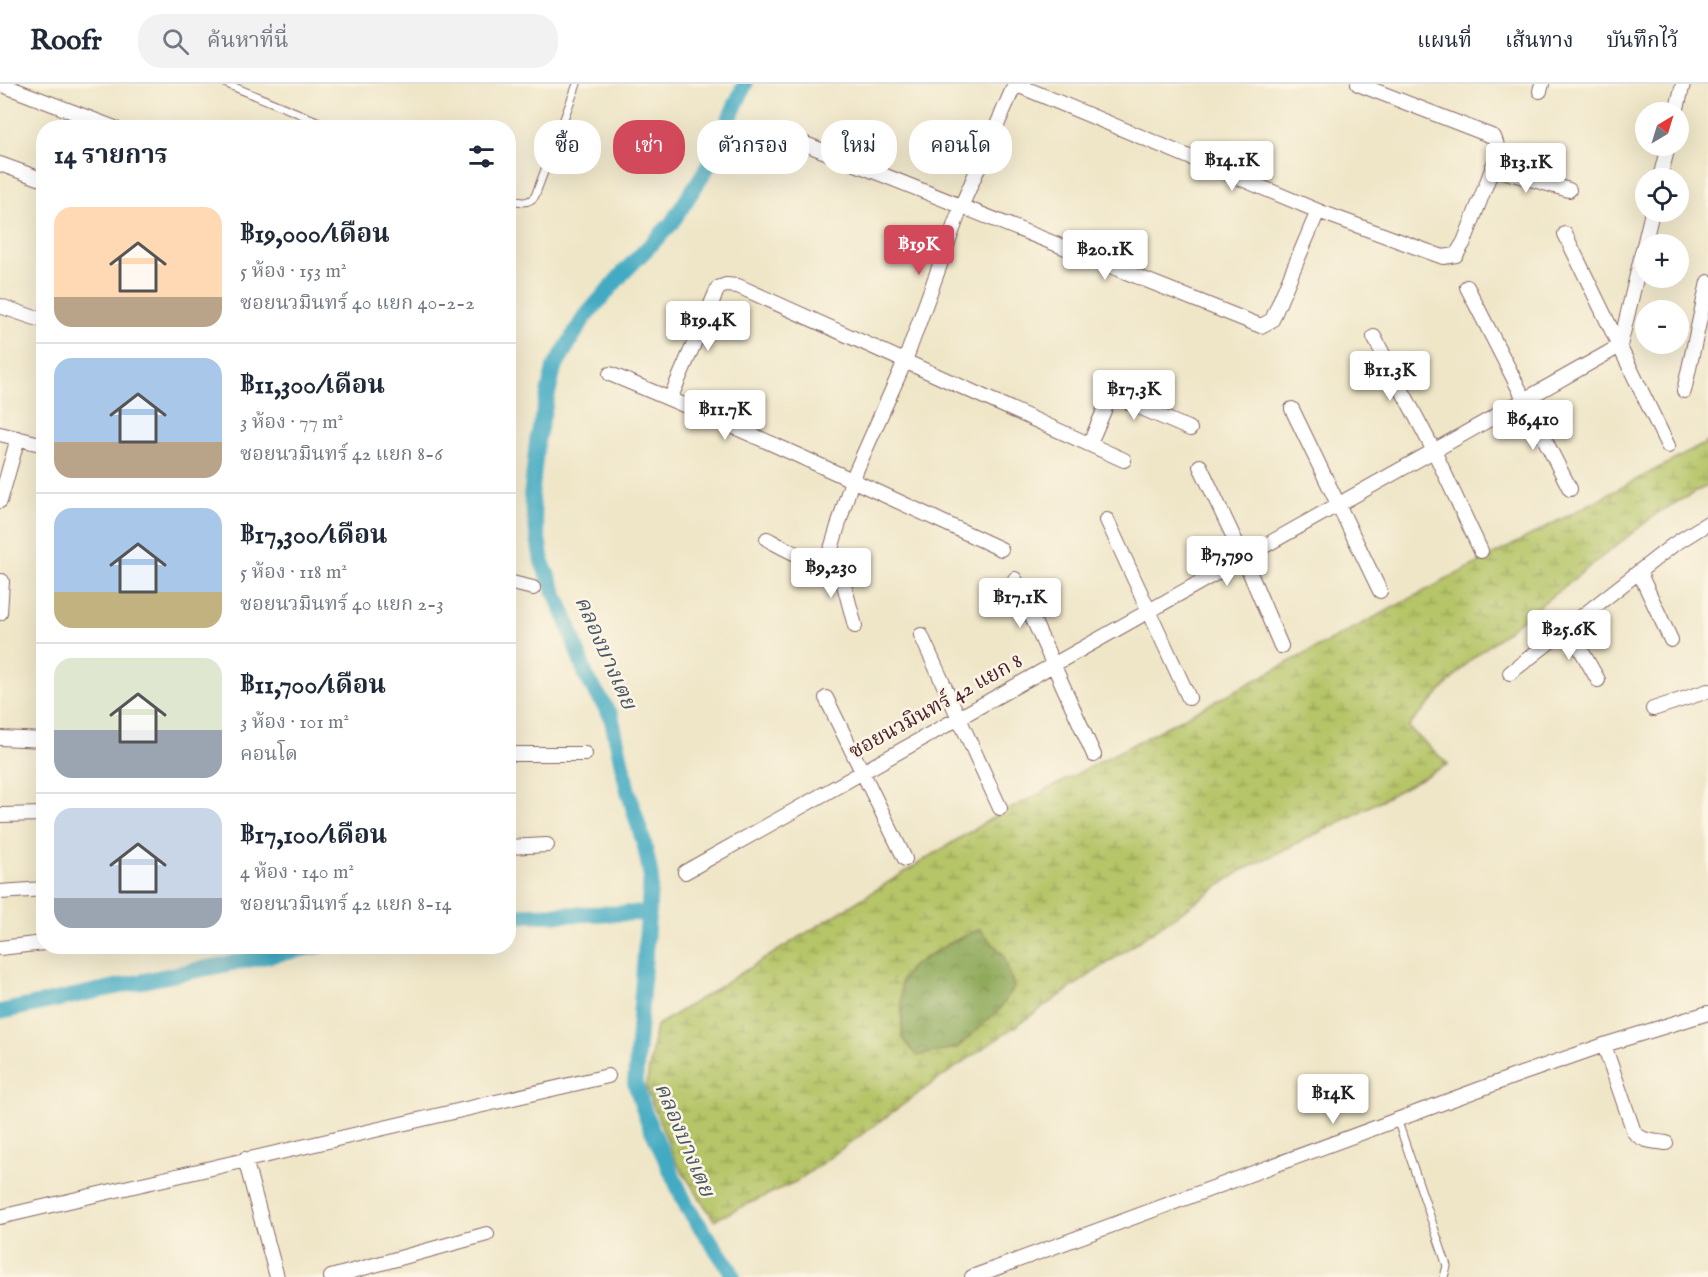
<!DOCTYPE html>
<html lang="th">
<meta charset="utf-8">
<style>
body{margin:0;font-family:"IM FELL English","Noto Serif Thai",serif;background:#f2f2f3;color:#1f2937;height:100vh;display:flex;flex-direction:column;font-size:22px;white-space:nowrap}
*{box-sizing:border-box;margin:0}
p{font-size:20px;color:#747a83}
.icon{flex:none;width:33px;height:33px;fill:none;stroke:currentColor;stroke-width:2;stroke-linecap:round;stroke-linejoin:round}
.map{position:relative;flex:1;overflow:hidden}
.drawer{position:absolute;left:36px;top:36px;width:480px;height:834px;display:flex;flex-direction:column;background:#fff;border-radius:24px;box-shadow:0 6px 24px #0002}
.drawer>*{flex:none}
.hud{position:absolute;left:534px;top:36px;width:570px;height:54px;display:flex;gap:12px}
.needle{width:39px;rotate:38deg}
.fabs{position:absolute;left:1635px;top:18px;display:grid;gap:12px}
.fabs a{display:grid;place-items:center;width:54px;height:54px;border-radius:50%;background:#fff;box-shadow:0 6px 24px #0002;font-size:30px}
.price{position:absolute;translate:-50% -51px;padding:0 14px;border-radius:6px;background:#fff;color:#222;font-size:20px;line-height:39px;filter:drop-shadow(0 2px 3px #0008)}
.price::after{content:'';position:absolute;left:50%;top:36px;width:18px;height:14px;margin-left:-9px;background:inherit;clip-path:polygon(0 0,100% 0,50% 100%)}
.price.on{background:#d1495b;color:#fff}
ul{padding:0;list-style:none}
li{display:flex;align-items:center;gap:18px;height:150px;padding:0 18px}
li+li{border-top:2px solid #e0e1e3}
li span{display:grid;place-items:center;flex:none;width:168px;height:120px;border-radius:18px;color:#555}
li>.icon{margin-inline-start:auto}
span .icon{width:72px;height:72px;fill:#fffc;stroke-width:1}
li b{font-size:26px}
h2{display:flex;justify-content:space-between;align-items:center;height:72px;padding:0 18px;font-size:26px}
.chip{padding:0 21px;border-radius:24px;background:#fff;box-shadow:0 6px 24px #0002;font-size:21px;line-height:54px}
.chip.on{background:#d1495b;color:#fff}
header{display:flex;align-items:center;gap:36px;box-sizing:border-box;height:84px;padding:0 30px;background:#fff;border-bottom:2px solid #e0e1e3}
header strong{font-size:28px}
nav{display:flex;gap:33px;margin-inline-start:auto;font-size:21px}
.search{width:420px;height:54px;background:#f2f2f3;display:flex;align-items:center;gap:15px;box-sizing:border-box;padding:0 21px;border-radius:24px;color:#747a83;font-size:22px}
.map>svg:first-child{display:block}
</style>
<header>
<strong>Roofr</strong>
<div class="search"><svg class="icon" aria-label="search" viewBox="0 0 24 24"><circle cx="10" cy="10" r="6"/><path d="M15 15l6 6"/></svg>ค้นหาที่นี่</div>
<nav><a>แผนที่</a><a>เส้นทาง</a><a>บันทึกไว้</a></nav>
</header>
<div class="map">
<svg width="1708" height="1193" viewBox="0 0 1708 1193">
<defs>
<pattern id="forest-crowns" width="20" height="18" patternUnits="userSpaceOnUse" patternTransform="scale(1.5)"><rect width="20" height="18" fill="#90aa5c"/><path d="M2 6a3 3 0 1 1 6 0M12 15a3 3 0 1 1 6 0" fill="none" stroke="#788a4c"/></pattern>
<pattern id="wetland-marsh" width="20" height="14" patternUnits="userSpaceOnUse" patternTransform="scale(1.5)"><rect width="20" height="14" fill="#b6c567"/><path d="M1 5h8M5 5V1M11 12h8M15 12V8" fill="none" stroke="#969f55"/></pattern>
</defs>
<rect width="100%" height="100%" fill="#fcf5e5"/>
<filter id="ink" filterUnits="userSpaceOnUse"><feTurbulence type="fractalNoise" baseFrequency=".0167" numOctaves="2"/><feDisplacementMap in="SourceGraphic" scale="12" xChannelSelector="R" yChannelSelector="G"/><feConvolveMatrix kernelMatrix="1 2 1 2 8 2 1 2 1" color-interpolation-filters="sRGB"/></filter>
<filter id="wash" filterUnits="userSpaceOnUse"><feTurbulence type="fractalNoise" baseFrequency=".008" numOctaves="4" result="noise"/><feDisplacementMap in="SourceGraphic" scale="24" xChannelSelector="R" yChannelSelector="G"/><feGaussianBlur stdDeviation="1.35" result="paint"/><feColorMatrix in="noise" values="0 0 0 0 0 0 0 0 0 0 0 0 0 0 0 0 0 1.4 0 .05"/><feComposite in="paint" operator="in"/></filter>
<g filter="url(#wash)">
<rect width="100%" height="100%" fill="#efe6c8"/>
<path fill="url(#forest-crowns)" stroke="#6d6444" stroke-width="1.5" d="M980,845L1004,872L1014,904L1000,925L957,964L917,973L902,954L901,897L912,882L951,858Z"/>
<path fill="url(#wetland-marsh)" stroke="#807249" stroke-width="1.5" fill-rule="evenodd" d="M1708,358V401L1659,428L1468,578L1408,643L1448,680L1348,734L1241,787L933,999L797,1097L714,1136L676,1078L646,1004L656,942L989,736ZM980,845L1004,872L1014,904L1000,925L957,964L917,972L902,954L901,897L912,882L951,858Z"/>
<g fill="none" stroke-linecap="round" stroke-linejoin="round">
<path stroke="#42aac2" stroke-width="16" d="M508,833L526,831L649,829
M0,928L157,894L318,862
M733,1193L729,1184L688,1125L647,1035L635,999L651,793L645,763L628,707L611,632L586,592L567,537L542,478L531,412L537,357L554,284L584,234L624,188L671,140L707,84L745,0"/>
</g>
</g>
<g filter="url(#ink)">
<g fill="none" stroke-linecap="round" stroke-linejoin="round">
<defs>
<path id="lane" d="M227,0L334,44
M508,114C518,118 528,121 535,112L577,0
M1397,1035L1447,1182L1444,1193"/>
<path id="street" d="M0,0L115,44
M1015,0L1318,127L1443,173L1456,171L1464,158L1499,67L1494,53L1358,0
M1540,7L1542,0
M1676,28L1683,0
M793,55L1261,242L1272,236L1318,127
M0,80L44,96
M1492,84L1569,106
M1660,94L1668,62
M1565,150L1668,362
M1467,203L1570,405
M0,222L44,237
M1374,253L1434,367L1481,467
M610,290C742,344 871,405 1001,465
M1684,307L1708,198
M670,315L718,204L726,201L738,202L1124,376
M1292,325L1380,507
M0,350L44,361
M1090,359L1109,315L1114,312L1190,345
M1200,382L1244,475L1281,562
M0,417L18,354
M1107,436L1189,614
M767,455C789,467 802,475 827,478L843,497L855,542
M827,478L852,396L905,277L961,123L1015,0
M1639,488L1671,556
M1015,495L1094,671
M508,498L533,504
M0,529L2,497
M1568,543L1598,596
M921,551L1000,724
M1510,589L1673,461L1708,439
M826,614L905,775
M1653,625L1708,607
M0,654L44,656
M508,670H585
M0,731L44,730
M508,763L547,761
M685,788L1620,262L1652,128
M0,808L44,805
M0,864L44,859
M1604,961L1634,1048C1643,1058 1653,1057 1666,1059
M245,1075L277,1193
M0,1133L608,992
M331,1193L487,1150
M972,1193L1518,991L1604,961L1708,929"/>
</defs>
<use href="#lane" stroke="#846562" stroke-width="9"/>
<use href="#street" stroke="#846562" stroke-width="16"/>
<use href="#lane" stroke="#fff" stroke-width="7"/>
<use href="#street" stroke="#fff" stroke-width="14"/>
</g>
</g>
<g text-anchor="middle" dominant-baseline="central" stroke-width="5" stroke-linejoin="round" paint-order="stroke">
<g font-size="21" fill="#4a1f2b" stroke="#fcf5e5">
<text transform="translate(936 623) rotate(-29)">ซอยนวมินทร์ 42 แยก 8</text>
</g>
<g font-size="22" font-style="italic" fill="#475767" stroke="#fcf5e5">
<text transform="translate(605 569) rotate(66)">คลองบางเตย</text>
<text transform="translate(684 1056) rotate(67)">คลองบางเตย</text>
</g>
</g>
</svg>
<div class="fabs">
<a><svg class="needle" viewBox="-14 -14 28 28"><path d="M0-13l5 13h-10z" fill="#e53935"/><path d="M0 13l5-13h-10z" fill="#747a83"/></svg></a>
<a><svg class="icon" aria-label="locate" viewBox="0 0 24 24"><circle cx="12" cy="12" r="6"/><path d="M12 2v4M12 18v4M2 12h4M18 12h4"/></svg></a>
<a>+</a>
<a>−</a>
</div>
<b class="price" style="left:1232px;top:108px">฿14.1K</b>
<b class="price" style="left:1526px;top:110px">฿13.1K</b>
<b class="price on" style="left:919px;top:192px">฿19K</b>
<b class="price" style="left:1105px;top:197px">฿20.1K</b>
<b class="price" style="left:708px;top:268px">฿19.4K</b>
<b class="price" style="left:1390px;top:318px">฿11.3K</b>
<b class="price" style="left:1134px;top:337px">฿17.3K</b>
<b class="price" style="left:725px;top:357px">฿11.7K</b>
<b class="price" style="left:1533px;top:367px">฿6,410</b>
<b class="price" style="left:1227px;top:503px">฿7,790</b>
<b class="price" style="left:831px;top:515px">฿9,230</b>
<b class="price" style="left:1020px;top:545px">฿17.1K</b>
<b class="price" style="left:1569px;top:577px">฿25.6K</b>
<b class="price" style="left:1333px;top:1041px">฿14K</b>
<div class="hud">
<a class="chip">ซื้อ</a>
<a class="chip on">เช่า</a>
<a class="chip">ตัวกรอง</a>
<a class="chip">ใหม่</a>
<a class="chip">คอนโด</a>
</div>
<section class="drawer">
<h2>14 รายการ<svg class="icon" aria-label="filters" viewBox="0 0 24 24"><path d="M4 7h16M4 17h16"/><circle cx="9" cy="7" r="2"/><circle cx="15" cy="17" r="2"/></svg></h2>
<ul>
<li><span style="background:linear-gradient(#ffd9b3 75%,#b9a48a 0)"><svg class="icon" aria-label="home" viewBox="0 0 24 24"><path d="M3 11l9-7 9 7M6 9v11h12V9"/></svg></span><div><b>฿19,000/เดือน</b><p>5 ห้อง · 153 m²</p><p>ซอยนวมินทร์ 40 แยก 40-2-2</p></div></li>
<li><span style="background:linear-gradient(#a9c7e8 70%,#b9a48a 0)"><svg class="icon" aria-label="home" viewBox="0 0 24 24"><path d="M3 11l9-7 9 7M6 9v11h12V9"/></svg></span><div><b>฿11,300/เดือน</b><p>3 ห้อง · 77 m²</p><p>ซอยนวมินทร์ 42 แยก 8-6</p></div></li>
<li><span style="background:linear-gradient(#a9c7e8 70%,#c2b280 0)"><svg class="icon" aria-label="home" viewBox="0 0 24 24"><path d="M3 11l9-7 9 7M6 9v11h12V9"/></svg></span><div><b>฿17,300/เดือน</b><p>5 ห้อง · 118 m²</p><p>ซอยนวมินทร์ 40 แยก 2-3</p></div></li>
<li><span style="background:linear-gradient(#dfe7d0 60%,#9aa5b1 0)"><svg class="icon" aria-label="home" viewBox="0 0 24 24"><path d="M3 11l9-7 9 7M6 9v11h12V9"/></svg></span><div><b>฿11,700/เดือน</b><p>3 ห้อง · 101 m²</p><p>คอนโด</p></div></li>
<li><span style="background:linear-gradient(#c9d6e8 75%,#9aa5b1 0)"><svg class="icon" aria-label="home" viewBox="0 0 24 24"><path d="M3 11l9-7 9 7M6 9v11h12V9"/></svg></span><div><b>฿17,100/เดือน</b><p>4 ห้อง · 140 m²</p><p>ซอยนวมินทร์ 42 แยก 8-14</p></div></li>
</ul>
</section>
</div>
